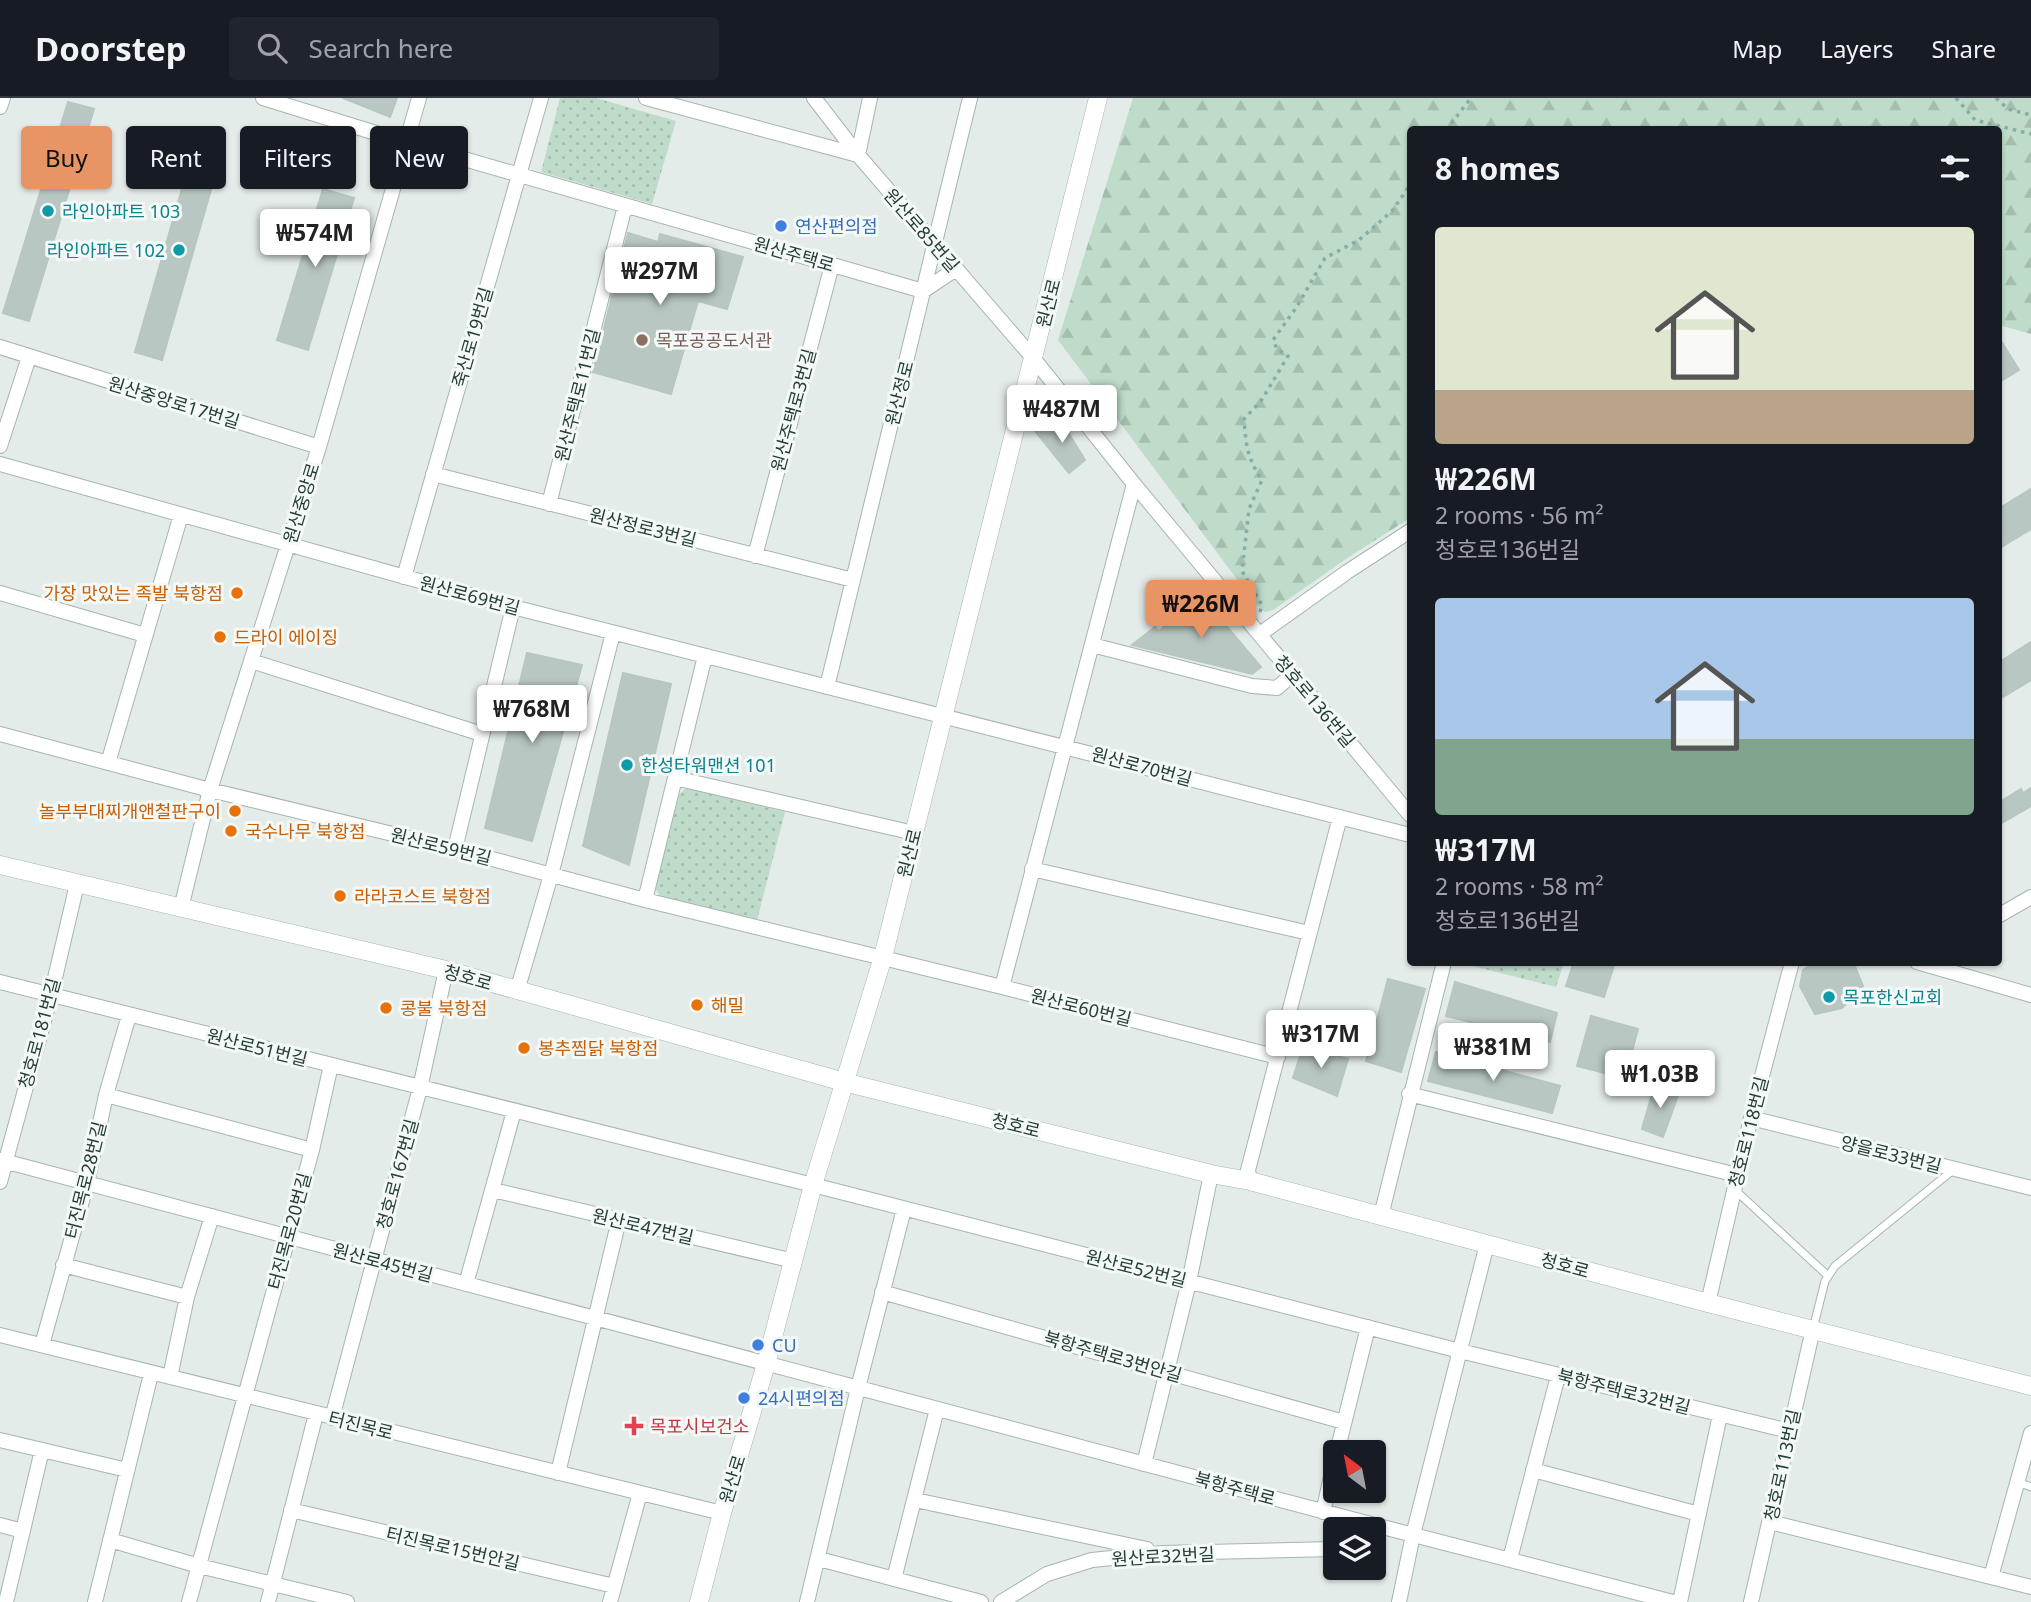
<!DOCTYPE html>
<meta charset="utf-8">
<style>
body{margin:0;font-family:"Noto Sans","Noto Sans KR",sans-serif;background:#20242c;color:#f1f3f6;height:100vh;display:flex;flex-direction:column;font-size:26px;white-space:nowrap}
*{box-sizing:border-box;margin:0}
p{font-size:23px;color:#9ea1a6}
.icon{flex:none;width:38px;height:38px;fill:none;stroke:currentColor;stroke-width:2;stroke-linecap:round;stroke-linejoin:round}
.map{position:relative;flex:1;overflow:hidden}
.details{position:absolute;left:1407px;top:28px;width:595px;height:840px;display:flex;flex-direction:column;background:#171b24;border-radius:7px;box-shadow:0 2px 5px #0004}
.details>*{flex:none}
.top-card{position:absolute;left:21px;top:28px;width:665px;height:63px;display:flex;gap:14px}
.needle{width:46px;rotate:328deg}
.buttons{position:absolute;left:1323px;top:1342px;display:grid;gap:14px}
.buttons a{display:grid;place-items:center;width:63px;height:63px;border-radius:7px;background:#171b24;box-shadow:0 2px 5px #0004;font-size:35px}
.price{position:absolute;translate:-50% -60px;padding:0 16px;border-radius:7px;background:#fff;color:#222;font-size:23px;line-height:46px;filter:drop-shadow(0 2px 4px #0008)}
.price::after{content:'';position:absolute;left:50%;top:42px;width:21px;height:16px;margin-left:-10px;background:inherit;clip-path:polygon(0 0,100% 0,50% 100%)}
.price.current{background:#e99464;color:#111}
ul{padding:0;list-style:none}
li{display:grid;align-content:center;gap:14px;height:371px;padding:0 28px}
li span{display:grid;place-items:center;height:217px;border-radius:7px;color:#555}
li>.icon{margin-inline-start:auto}
span .icon{width:126px;height:126px;fill:#fffc;stroke-width:1}
li b{font-size:30px}
h2{display:flex;justify-content:space-between;align-items:center;height:84px;padding:0 28px;font-size:30px}
.tag{padding:0 24px;border-radius:7px;background:#171b24;box-shadow:0 2px 5px #0004;font-size:24px;line-height:63px}
.tag.current{background:#e99464;color:#111}
header{display:flex;align-items:center;gap:42px;box-sizing:border-box;height:98px;padding:0 35px;background:#171b24;border-bottom:2px solid #363941}
header strong{font-size:33px}
nav{display:flex;gap:38px;margin-inline-start:auto;font-size:24px}
.search{width:490px;height:63px;background:#20242c;display:flex;align-items:center;gap:18px;box-sizing:border-box;padding:0 24px;border-radius:7px;color:#9ea1a6;font-size:26px}
.map>svg:first-child{display:block}
</style>
<header>
<strong>Doorstep</strong>
<div class="search"><svg class="icon" aria-label="search" viewBox="0 0 24 24"><circle cx="10" cy="10" r="6"/><path d="M15 15l6 6"/></svg>Search here</div>
<nav><a>Map</a><a>Layers</a><a>Share</a></nav>
</header>
<div class="map">
<svg width="2031" height="1504" viewBox="0 0 2031 1504">
<defs>
<pattern id="forest-firs" width="22" height="20" patternUnits="userSpaceOnUse" patternTransform="scale(1.75)"><rect width="22" height="20" fill="#bedcc9"/><path d="M5 1l3.5 6h-7zM16 11l3.5 6h-7z" fill="#a3bead"/></pattern>
<pattern id="park-dots" width="8" height="8" patternUnits="userSpaceOnUse" patternTransform="scale(1.75)"><rect width="8" height="8" fill="#bedcc9"/><path d="M2 2h.1M6 6h.1" fill="none" stroke="#a3bead" stroke-width="1.8" stroke-linecap="round"/></pattern>
</defs>
<rect width="100%" height="100%" fill="#e4ece9"/>
<path fill="url(#forest-firs)" d="M1133,0H2031V236L1999,227L1998,32H1410V420L1349,459L1273,512L1265,514L1254,504L1058,242Z"/>
<path fill="url(#park-dots)" d="M560,0H596L676,23L652,106L541,74Z
M687,689L785,714L757,822L660,798L655,790L679,697Z
M1457,864H1564V865L1556,889Z"/>
<path fill="#b9c7c3" stroke="#b6c6c1" stroke-width="2" d="M343,0H397L390,19Z
M68,4L94,11L29,223L3,215Z
M196,42L223,50L162,262L135,254Z
M323,91L354,100L308,252L277,242Z
M628,135L658,144L660,136L743,159L727,211L698,203L671,296L593,274Z
M1998,238L2019,272L1998,285Z
M1061,323L1085,362L1069,375L1035,333Z
M2031,391V431L1998,451V411Z
M1201,498L1261,569L1252,576L1132,547L1155,529L1159,533Z
M2031,544V582L1998,602V565Z
M527,555L582,567L532,743L485,730Z
M623,575L671,586L629,767L583,748Z
M2031,690V708L1998,727V705L2021,691L2023,695Z
M1574,864H1615L1604,899L1566,888Z
M1817,864L1854,866L1863,888L1842,910L1815,916L1800,888L1803,872Z
M1388,881L1425,891L1401,974L1366,963Z
M1455,884L1557,915L1550,944L1446,918Z
M1591,918L1638,931L1625,980L1577,968Z
M1303,949L1348,961L1337,998L1293,980Z
M1436,954L1560,988L1552,1015L1428,983Z
M1655,986L1680,992L1663,1039L1642,1031Z"/>
<g fill="none" stroke-linecap="round" stroke-linejoin="round">
<defs>
<path id="service" d="M1735,1092L1827,1177
M1813,1231L1825,1183L1835,1168L1953,1072
M2018,1384L2031,1389"/>
<path id="minor" d="M263,0L405,44L923,193
M646,0L858,57L870,0
M814,0L858,57L1034,261L1134,386L1410,717
M0,9L3,0
M923,193L956,171
M0,249L319,349
M0,348L29,259
M0,366L513,509L1410,737
M433,376L853,482
M549,406L625,108
M755,458L832,167
M404,479L541,0
M0,495L145,537
M1260,536L1347,474L1410,433
M1092,547L1252,588L1277,590L1293,576
M251,563L482,636
M827,589L970,0
M0,636L210,692L455,751L645,802L1002,889L1278,959
M108,665L181,417
M675,680L914,735
M455,751L513,509
M1032,771L1309,835
M645,802L705,558
M181,810L210,692L319,349L419,0
M1998,818L2031,799
M1917,864L2031,897
M0,884L813,1087L1460,1253L1789,1333
M1002,889L1134,386
M517,893L551,777L613,535
M1409,996L1737,1077
M106,997L312,1052
M1751,1020L2031,1090
M0,1062L1367,1425L1673,1504
M1250,1083L1248,1072L1340,719
M0,1084L51,897L77,786
M493,1092L794,1163
M1381,1118L1444,864
M63,1167L187,1199
M466,1186L514,1013
M882,1194L1344,1324
M1708,1205L1751,1020L1792,864
M0,1237L722,1415
M42,1247L87,1085L106,997L129,917
M170,1279L187,1199L212,1118
M332,1320L420,990L446,872
M0,1342L127,1372
M1337,1354L1368,1229
M1144,1366L1189,1184L1211,1076
M1533,1372L1699,1416
M558,1375L619,1122
M915,1402L1147,1451
M291,1412L614,1488
M1323,1414L1335,1361
M1770,1424L2031,1489
M0,1427L23,1433
M110,1442L199,1468L347,1504
M819,1461L981,1504
M1510,1461L1558,1278
M1991,1479L2031,1335
M894,1481L937,1311
M6,1504L42,1352
M95,1504L151,1276
M189,1504L312,1052L331,967
M268,1504L316,1316
M610,1504L640,1395
M807,1504L858,1290L904,1111
M1001,1504L1047,1476L1092,1462L1162,1455L1335,1451
M1399,1504L1413,1437L1487,1146
M1680,1504L1720,1317
M1751,1504L1813,1231"/>
<path id="tertiary" d="M0,767L446,872L844,984L1211,1076L1250,1083L1708,1205L2031,1288
M699,1504L722,1415L766,1266L813,1087L883,859L1098,0"/>
</defs>
<use href="#service" stroke="#a7b4b1" stroke-width="9"/>
<use href="#minor" stroke="#a7b4b1" stroke-width="16"/>
<use href="#tertiary" stroke="#a7b4b1" stroke-width="19"/>
<path stroke="#86aea6" stroke-width="3.5" stroke-dasharray="3.5 5" stroke-linecap="butt" d="M1956,0L1975,22L2031,36
M1996,0L2008,11L2031,17
M1446,32L1471,0
M1260,514L1262,507L1242,473L1249,411L1262,382C1247,360 1246,347 1244,321L1261,303L1288,258L1277,251L1273,242L1296,210L1325,160L1359,142L1392,113L1410,87"/>
<use href="#service" stroke="#fff" stroke-width="7"/>
<use href="#minor" stroke="#fff" stroke-width="14"/>
<use href="#tertiary" stroke="#fff" stroke-width="18"/>
</g>
<g fill="#0f9aa8" stroke="#f4f9f7" stroke-width="2.5">
<circle cx="48" cy="113" r="7"/>
<circle cx="179" cy="152" r="7"/>
<circle cx="627" cy="667" r="7"/>
<circle cx="1829" cy="899" r="7"/>
</g>
<g fill="#3f7fe0" stroke="#f4f9f7" stroke-width="2.5">
<circle cx="781" cy="128" r="7"/>
<circle cx="758" cy="1247" r="7"/>
<circle cx="744" cy="1300" r="7"/>
</g>
<circle fill="#8d6e63" stroke="#f4f9f7" stroke-width="2.5" cx="642" cy="242" r="7"/>
<g fill="#e8710a" stroke="#f4f9f7" stroke-width="2.5">
<circle cx="237" cy="495" r="7"/>
<circle cx="220" cy="539" r="7"/>
<circle cx="235" cy="713" r="7"/>
<circle cx="231" cy="733" r="7"/>
<circle cx="340" cy="798" r="7"/>
<circle cx="697" cy="907" r="7"/>
<circle cx="386" cy="910" r="7"/>
<circle cx="524" cy="950" r="7"/>
</g>
<path fill="#e0444e" stroke="#f4f9f7" stroke-width="2.5" d="M630.5 1317.5h7v7h7v7h-7v7h-7v-7h-7v-7h7z"/>
<g text-anchor="middle" dominant-baseline="central" stroke-width="6" stroke-linejoin="round" paint-order="stroke">
<g font-size="18" fill="#0d838f" stroke="#f4f9f7" text-anchor="start">
<text x="62" y="113">라인아파트 103</text>
<text x="165" y="152" text-anchor="end">라인아파트 102</text>
<text x="641" y="667">한성타워맨션 101</text>
<text x="1843" y="899">목포한신교회</text>
</g>
<g font-size="18" fill="#366cbe" stroke="#f4f9f7" text-anchor="start">
<text x="795" y="128">연산편의점</text>
<text x="772" y="1247">CU</text>
<text x="758" y="1300">24시편의점</text>
</g>
<g font-size="18" fill="#243d39" stroke="#f4f9f7">
<text transform="translate(922 132) rotate(49)">원산로85번길</text>
<text transform="translate(794 156) rotate(16)">원산주택로</text>
<text transform="translate(1048 205) rotate(-76)">원산로</text>
<text transform="translate(472 239) rotate(-74)">죽산로19번길</text>
<text transform="translate(899 295) rotate(-76)">원산정로</text>
<text transform="translate(577 297) rotate(-76)">원산주택로11번길</text>
<text transform="translate(174 304) rotate(17)">원산중앙로17번길</text>
<text transform="translate(793 312) rotate(-75)">원산주택로3번길</text>
<text transform="translate(301 405) rotate(-73)">원산중앙로</text>
<text transform="translate(643 429) rotate(14)">원산정로3번길</text>
<text transform="translate(470 497) rotate(15)">원산로69번길</text>
<text transform="translate(1315 603) rotate(50)">청호로136번길</text>
<text transform="translate(1142 668) rotate(15)">원산로70번길</text>
<text transform="translate(441 748) rotate(14)">원산로59번길</text>
<text transform="translate(909 755) rotate(-76)">원산로</text>
<text transform="translate(468 879) rotate(16)">청호로</text>
<text transform="translate(1081 909) rotate(14)">원산로60번길</text>
<text transform="translate(39 935) rotate(-75)">청호로181번길</text>
<text transform="translate(257 949) rotate(14)">원산로51번길</text>
<text transform="translate(1016 1027) rotate(14)">청호로</text>
<text transform="translate(1748 1034) rotate(-76)">청호로118번길</text>
<text transform="translate(1891 1056) rotate(14)">양을로33번길</text>
<text transform="translate(397 1076) rotate(-75)">청호로167번길</text>
<text transform="translate(85 1082) rotate(-76)">터진목로28번길</text>
<text transform="translate(643 1128) rotate(13)">원산로47번길</text>
<text transform="translate(289 1133) rotate(-75)">터진목로20번길</text>
<text transform="translate(383 1164) rotate(15)">원산로45번길</text>
<text transform="translate(1565 1167) rotate(15)">청호로</text>
<text transform="translate(1136 1170) rotate(14)">원산로52번길</text>
<text transform="translate(1113 1258) rotate(16)">북항주택로3번안길</text>
<text transform="translate(1624 1293) rotate(14)">북항주택로32번길</text>
<text transform="translate(361 1327) rotate(14)">터진목로</text>
<text transform="translate(1782 1367) rotate(-78)">청호로113번길</text>
<text transform="translate(732 1381) rotate(-73)">원산로</text>
<text transform="translate(1235 1390) rotate(15)">북항주택로</text>
<text transform="translate(453 1450) rotate(13)">터진목로15번안길</text>
<text transform="translate(1163 1458) rotate(-3)">원산로32번길</text>
</g>
<g font-size="18" fill="#785e54" stroke="#f4f9f7" text-anchor="start">
<text x="656" y="242">목포공공도서관</text>
</g>
<g font-size="18" fill="#c56008" stroke="#f4f9f7" text-anchor="start">
<text x="223" y="495" text-anchor="end">가장 맛있는 족발 북항점</text>
<text x="234" y="539">드라이 에이징</text>
<text x="221" y="713" text-anchor="end">놀부부대찌개앤철판구이</text>
<text x="245" y="733">국수나무 북항점</text>
<text x="354" y="798">라라코스트 북항점</text>
<text x="711" y="907">해밀</text>
<text x="400" y="910">콩불 북항점</text>
<text x="538" y="950">봉추찜닭 북항점</text>
</g>
<g font-size="18" fill="#be3a42" stroke="#f4f9f7" text-anchor="start">
<text x="650" y="1328">목포시보건소</text>
</g>
</g>
</svg>
<div class="buttons">
<a><svg class="needle" viewBox="-14 -14 28 28"><path d="M0-13l5 13h-10z" fill="#e53935"/><path d="M0 13l5-13h-10z" fill="#9ea1a6"/></svg></a>
<a><svg class="icon" aria-label="layers" viewBox="0 0 24 24"><path d="M12 4l9 5-9 5-9-5zM3 14l9 5 9-5"/></svg></a>
</div>
<b class="price" style="left:315px;top:171px">₩574M</b>
<b class="price" style="left:660px;top:209px">₩297M</b>
<b class="price" style="left:1062px;top:347px">₩487M</b>
<b class="price current" style="left:1201px;top:542px">₩226M</b>
<b class="price" style="left:532px;top:647px">₩768M</b>
<b class="price" style="left:1321px;top:972px">₩317M</b>
<b class="price" style="left:1493px;top:985px">₩381M</b>
<b class="price" style="left:1660px;top:1012px">₩1.03B</b>
<div class="top-card">
<a class="tag current">Buy</a>
<a class="tag">Rent</a>
<a class="tag">Filters</a>
<a class="tag">New</a>
</div>
<section class="details">
<h2>8 homes<svg class="icon" aria-label="filters" viewBox="0 0 24 24"><path d="M4 7h16M4 17h16"/><circle cx="9" cy="7" r="2"/><circle cx="15" cy="17" r="2"/></svg></h2>
<ul>
<li><span style="background:linear-gradient(#dfe7d0 75%,#b9a48a 0)"><svg class="icon" aria-label="home" viewBox="0 0 24 24"><path d="M3 11l9-7 9 7M6 9v11h12V9"/></svg></span><div><b>₩226M</b><p>2 rooms · 56 m²</p><p>청호로136번길</p></div></li>
<li><span style="background:linear-gradient(#a9c7e8 65%,#7fa58c 0)"><svg class="icon" aria-label="home" viewBox="0 0 24 24"><path d="M3 11l9-7 9 7M6 9v11h12V9"/></svg></span><div><b>₩317M</b><p>2 rooms · 58 m²</p><p>청호로136번길</p></div></li>
</ul>
</section>
</div>
